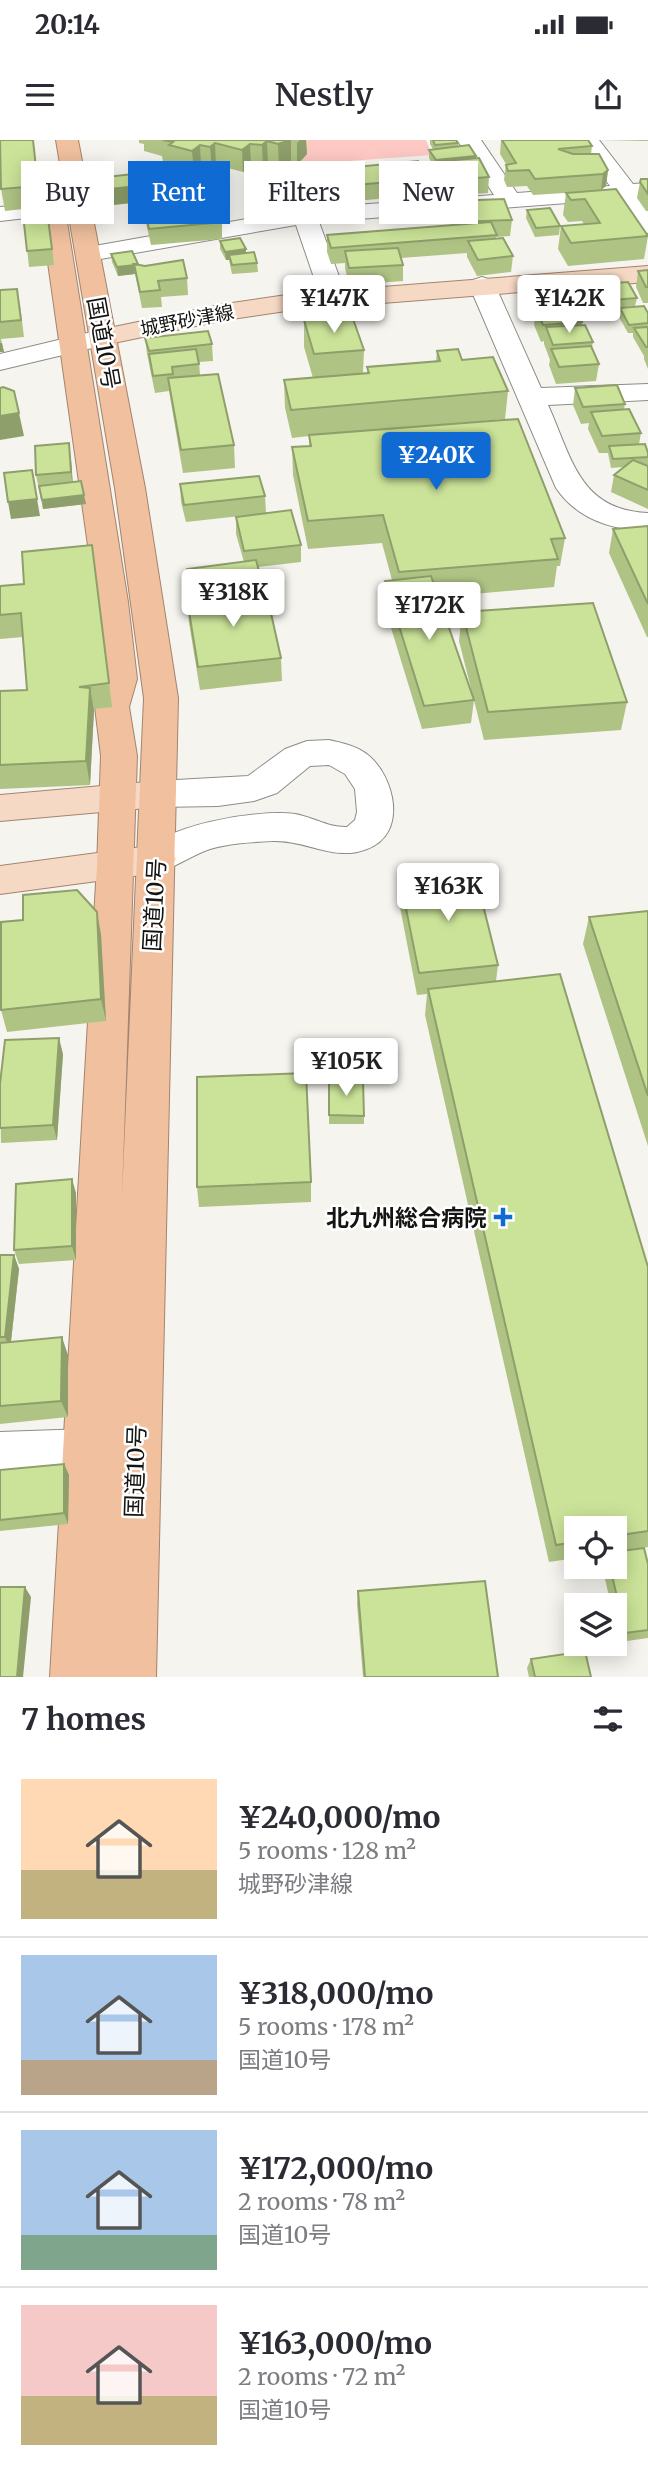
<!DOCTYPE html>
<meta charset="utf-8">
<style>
body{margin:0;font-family:Merriweather,"Noto Sans JP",serif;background:#f2f2f3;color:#2b2b33;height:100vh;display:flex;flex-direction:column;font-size:26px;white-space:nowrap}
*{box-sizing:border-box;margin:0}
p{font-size:23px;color:#7c7c81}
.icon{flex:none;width:38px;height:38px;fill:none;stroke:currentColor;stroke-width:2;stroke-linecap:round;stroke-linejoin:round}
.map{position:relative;height:1537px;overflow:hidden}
.details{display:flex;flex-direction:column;background:#fff;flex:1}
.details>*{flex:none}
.top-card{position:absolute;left:21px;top:21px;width:607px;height:63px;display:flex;gap:14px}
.tools{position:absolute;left:564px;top:1376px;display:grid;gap:14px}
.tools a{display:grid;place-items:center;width:63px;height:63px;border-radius:0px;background:#fff;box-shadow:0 4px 18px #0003;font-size:35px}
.price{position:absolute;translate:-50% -60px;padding:0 16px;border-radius:7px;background:#fff;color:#222;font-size:23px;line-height:46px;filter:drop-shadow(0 2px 4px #0008)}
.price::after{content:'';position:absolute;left:50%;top:42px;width:21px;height:16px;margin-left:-10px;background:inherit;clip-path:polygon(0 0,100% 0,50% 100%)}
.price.current{background:#106ad3;color:#fff}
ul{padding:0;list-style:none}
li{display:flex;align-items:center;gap:21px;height:175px;padding:0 21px}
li+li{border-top:2px solid #e1e1e2}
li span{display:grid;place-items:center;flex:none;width:196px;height:140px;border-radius:0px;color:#555}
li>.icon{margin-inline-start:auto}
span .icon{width:84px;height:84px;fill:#fffc;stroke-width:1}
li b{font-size:30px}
h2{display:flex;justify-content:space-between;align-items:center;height:84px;padding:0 21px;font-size:30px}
.tag{padding:0 24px;border-radius:0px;background:#fff;box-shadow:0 4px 18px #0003;font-size:24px;line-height:63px}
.tag.current{background:#106ad3;color:#fff}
.status{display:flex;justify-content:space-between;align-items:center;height:49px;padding:0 35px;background:#fff;direction:ltr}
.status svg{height:19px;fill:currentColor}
header{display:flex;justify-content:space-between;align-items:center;height:91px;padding:0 21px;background:#fff;font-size:32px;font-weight:600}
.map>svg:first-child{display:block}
</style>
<div class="status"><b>20:14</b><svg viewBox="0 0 49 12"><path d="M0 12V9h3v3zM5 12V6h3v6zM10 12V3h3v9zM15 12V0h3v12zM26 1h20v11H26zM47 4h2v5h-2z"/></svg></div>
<header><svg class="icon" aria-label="menu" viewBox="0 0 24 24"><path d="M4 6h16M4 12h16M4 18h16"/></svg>Nestly<svg class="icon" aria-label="share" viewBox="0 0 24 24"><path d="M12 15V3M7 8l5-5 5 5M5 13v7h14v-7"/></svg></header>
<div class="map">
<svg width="648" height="1537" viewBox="0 0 648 1537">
<rect width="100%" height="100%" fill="#f6f4ef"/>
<path fill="#fec9c5" d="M283,0H426L432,15L293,25Z"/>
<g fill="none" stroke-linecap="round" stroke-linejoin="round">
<defs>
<path id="minor" d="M266,0H288L313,68L494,55L463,7L455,0H481L517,53L610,46L576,0H599L633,44L648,43V57H642L648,67V93L640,91L620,59L319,82L347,158L343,163L334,166L325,163L321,158L296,85L89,121L80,119L77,114L80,109L89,107L291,71Z
M53,62L61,64L65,69L61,74L0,81V67Z
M482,137L491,140L495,145L541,248L648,244V260L548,265C572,318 579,370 648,373V391C612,390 577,379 556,348L469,145L473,140Z
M104,189L113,191L117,197L113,203L0,230V214Z
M329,600C342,603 357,606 368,615C395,637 408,694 367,709C334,722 307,700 274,701C254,702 230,703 210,709C192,715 176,727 157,733L144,729L138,719C157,685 258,669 295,674C313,677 329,688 347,687L355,680L357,672L355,649L345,634L329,625L310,626L277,653L254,661L218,666L158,667L145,663L140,654L145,645L158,641L248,636L285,609L307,601Z
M87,1289L105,1296L112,1314L105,1332L87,1339L0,1342V1292Z"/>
<path id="major" d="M648,126V142L293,170L225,180L104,205L95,203L91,197L95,191L104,189L225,164L293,154Z
M158,641L171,645L176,654L171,663L158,667L0,681V655Z
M157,705L170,709L176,719L170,729L157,733L0,754V726Z"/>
<path id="highway" d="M56,0H78L145,348L178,558L156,1537H50L97,726L101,616L95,567L103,539L96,462L36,38L40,33H56L60,38L128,462L137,539L129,567L137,616L122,1056L144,558L115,348Z"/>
</defs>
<use href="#minor" stroke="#8d8c88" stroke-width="2"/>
<use href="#major" stroke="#a3846e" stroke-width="2"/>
<use href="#highway" stroke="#a3846e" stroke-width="2"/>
<use href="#minor" fill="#fff" fill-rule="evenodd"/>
<use href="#major" fill="#f6d9c5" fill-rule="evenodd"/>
<use href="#highway" fill="#f0c09f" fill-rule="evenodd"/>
</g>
<path fill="#afc384" d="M33,0L41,63L49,79L54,125L29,127L23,69L5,71L1,49Z
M139,0H306L307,14L297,25L291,21L279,26L268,23L263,27L251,26L243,32L216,25L212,29L201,26L194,32L171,27V23L163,21L162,16L144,11V4L139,3Z
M430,0H456L458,3V6L476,16V18L489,37L488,53L452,56L442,37L443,28L435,29L429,18V10L433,9L430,4Z
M501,0H588L592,6L591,14L608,30L606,46L601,50L648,96L644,119L568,126L558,109L561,86L584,84L582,81L568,82L563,75L566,53L580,52L533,55L527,46L507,47L504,40L506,24L500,14Z
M600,0H648V1H645Z
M334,29L427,39L426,55L342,62L334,45Z
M97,38L147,45L148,58L175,66L196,64L195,56L177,58L174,38L204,46L222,82V99L151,105L144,74L143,62L103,66L99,54Z
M648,39V71H646L637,58L640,42Z
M451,61L512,80L510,96L496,97V98L513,116L511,132L477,136L467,117V113L401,118L403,125V141L349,145L345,128V123L331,124L327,112V95L452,85L450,77Z
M527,70L560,86L559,95L535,97L526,78Z
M220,101L246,113L257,123L258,132L232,134L229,120H226L220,109Z
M111,114L139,125L187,138L188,155L161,157L162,167L142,168L135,134L118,136L112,122Z
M648,130V163H643L636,147L638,131Z
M525,140L570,154L568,166L582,182V185L593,202L592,207L599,224L596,241L556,244L549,225L550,220L544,204V201L541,202L534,185L536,172H530L523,156Z
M604,144L637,158L635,166L612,169L603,152Z
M0,150L20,165L24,197L1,199L4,212H0Z
M620,168L648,173V229L644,219V216L633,197V193H628L619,177Z
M304,180L364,210L363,233H367V227L436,221L437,211L462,220L508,251L505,279L404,288L565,398L560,426H557L554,447L439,457L474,560L471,583L422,589L384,465L385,441L392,440L382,403L308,409L293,335L292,307L309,306V296L292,298L285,268L284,240L313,238L304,207Z
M145,198L212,204L213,221L199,222L200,235L234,305L235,328L183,333L169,251L155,253L147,214Z
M575,248L625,264L624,269L641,293L639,304L648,313V369L611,352L614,335L623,327L611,328L608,313H599L588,289L589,283L581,284L573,265Z
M71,320L73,342L86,364L43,369L36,335Z
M180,344L265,356L266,373L186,382L181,362Z
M236,377L301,405V422L258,427L281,518L282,541L200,550L189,483L187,459H192L189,446L187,429L244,422L236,394Z
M648,386V497H647L609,413L613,389Z
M95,429L112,567L94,569L90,645L0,649V551L27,550L23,497L0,499V446L24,444Z
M462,472L627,562L621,590L484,600L459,501Z
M400,739L498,825L496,841L648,1127V1407L614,1412V1388H576V1418L549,1422L425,875L427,854L417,855L399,762Z
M648,771V1006L583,804L589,777Z
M97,772L101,795L106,881L7,892L1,870Z
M63,914L57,1000L1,1003L0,944Z
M329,940L364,976V984H329Z
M311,1042V1062L199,1067L197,1047Z
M76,1053V1120L19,1124L14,1110Z
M0,1115H14L19,1129L11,1202L68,1215V1277L0,1284Z
M64,1324L69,1335L68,1384L0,1391V1330Z
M648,1424V1498L620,1502L614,1478V1465H611L602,1426Z
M358,1451L498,1537H363L357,1464Z
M531,1519L591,1537H529L527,1528Z"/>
<path fill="#8e9f6b" d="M291,0V21L279,26L278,4Z
M300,0H306L307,14L297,25V3Z
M267,1L268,23L263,27L262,5Z
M215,3L216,25L212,29L210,7Z
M250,4L251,26L243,32L242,10Z
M200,5L201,26L194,32L192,11Z
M476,16L475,24L443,21V28L435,29L436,20Z
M608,30L606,46L601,50L603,34Z
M147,45L149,61L103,66L101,50Z
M246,109V117L229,115V120H226L225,112Z
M134,125L135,134L118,136L117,127Z
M0,203H2L4,212H0Z
M19,273L24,296L0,300V276Z
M69,303L71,320L73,350L71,332Z
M35,347L40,376L11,379L8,362Z
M84,355L86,364L43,369L42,360Z
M90,548L94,571L90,645L86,621Z
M97,772L101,795L106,881L101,859Z
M59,898L63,914L57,1000L53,985Z
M72,1039L76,1053V1120L72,1106Z
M14,1115L19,1129L10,1210L5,1197Z
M62,1197L68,1215V1277L61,1261Z
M64,1324L69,1335L68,1384L64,1373Z
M25,1447L31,1457L23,1537H17Z"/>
<path fill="#cbe399" stroke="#8e9f6b" stroke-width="2" d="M0,0H33L38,46L1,49Z
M163,0H290L278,4L267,1L262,5L250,4L242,10L215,3L210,7L200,5L192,11L169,5L173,2Z
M433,0H456L458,3L435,5Z
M502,0H588L592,6L558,9L573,14H599L608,30L603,34L535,39L529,30L508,31L506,25L516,23Z
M469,5L476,16L436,20L429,10Z
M479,18L489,37L453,40L443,21Z
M418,21L427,39L342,46L334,29Z
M142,33L147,45L101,50L97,38Z
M202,36L204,46L177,49L174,38Z
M641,39H648V54L640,42Z
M211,45L222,82L149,89L142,58L173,56L175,66L199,64L194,47Z
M616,49L648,96L571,103L561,86L600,83L585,59L571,60L566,53Z
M504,59L512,80L457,82L451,61Z
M46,63L52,109L27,111L22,65Z
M550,68L560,86L536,88L527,70Z
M491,82L497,95L331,108L327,95Z
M240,98L246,109L225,112L220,101Z
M503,98L513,116L478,120L468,101Z
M398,108L403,125L349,128L345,111Z
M132,111L138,124H134L135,125L117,127L111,114Z
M254,112L257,123L232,125L229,115Z
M183,120L187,138L158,141L160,150L140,152L134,124L145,126Z
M648,130V147H646L638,131Z
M563,137L570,154L532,156L525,140Z
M628,142L637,158L613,160L604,144Z
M17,149L21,180L0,182V150Z
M575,165L582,182L543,185L536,168Z
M644,166L648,173V183L629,185L620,168Z
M352,176L364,210L314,214L304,180Z
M585,185L593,202L553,205L546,187Z
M648,187V207H646L634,188Z
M208,191L212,204L149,211L145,198Z
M591,206L599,224L559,227L551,209Z
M196,209L199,224L172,227L173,234L153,236L149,214Z
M458,209L462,220L493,217L508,251L291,270L284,240L369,233L367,227L440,221L437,211Z
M218,234L234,305L181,310L168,238Z
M617,245L625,264L583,267L575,248Z
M3,247L14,251L19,273L0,276V248Z
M629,269L641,293L602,296L591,272Z
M518,279L565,398L551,399L558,419L399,432L383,375L308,381L292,307L311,306L309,295Z
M69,303L71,332L36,335L35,306Z
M645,304L648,313V317L613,319L609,306Z
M633,320L648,326V350L614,335Z
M32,330L37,359L8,362L4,333Z
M259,336L265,356L184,365L180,344Z
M81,341L84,355L42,360L39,346Z
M291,370L301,405L244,411L236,377Z
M648,386V464L613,389Z
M92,405L109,543L79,547L90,548L86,621L0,625V551L27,550L21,473L0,475V446L24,444L22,412Z
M256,420L264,449L194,458L187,429Z
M431,436L474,560L424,566L385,441Z
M266,451L281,518L198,527L187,459Z
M593,463L627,562L488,572L462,472Z
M475,733L498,825L419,833L400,739Z
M77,750L97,772L101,859L1,870V782L23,780V755Z
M648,771V956L589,777Z
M560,834L648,1127V1391L614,1396V1388H576V1402L556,1405L428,849Z
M59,898L53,985L0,988V944L5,900Z
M306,933L311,1042L197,1047V937Z
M329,940H363L364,976L329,975Z
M72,1039V1106L14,1110L16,1044Z
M0,1115H14L5,1197H0Z
M62,1197L61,1261L0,1266V1203Z
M64,1324V1373L0,1380V1330Z
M644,1408L648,1424V1490L625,1493L610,1426H614V1412Z
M485,1441L498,1537H365L358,1451Z
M0,1447H25L17,1537H0Z
M585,1511L591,1537H535L531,1519Z"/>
<path fill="#106ad3" stroke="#fff" stroke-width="2.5" d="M499.5 1066.5h7v7h7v7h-7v7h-7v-7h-7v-7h7z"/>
<g text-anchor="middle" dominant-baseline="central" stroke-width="5" stroke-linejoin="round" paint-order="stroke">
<g font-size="19" fill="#141412" stroke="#fff">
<text transform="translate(187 180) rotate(-11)">城野砂津線</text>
</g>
<g font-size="23" fill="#141412" stroke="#fff">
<text transform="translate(104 203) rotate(80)">国道10号</text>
<text transform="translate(154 765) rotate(-87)">国道10号</text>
<text transform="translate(135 1331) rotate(-88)">国道10号</text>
</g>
<g font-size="23" font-weight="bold" fill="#141412" stroke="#fff" text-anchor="end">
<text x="487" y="1077">北九州総合病院</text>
</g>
</g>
</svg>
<div class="tools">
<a><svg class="icon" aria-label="locate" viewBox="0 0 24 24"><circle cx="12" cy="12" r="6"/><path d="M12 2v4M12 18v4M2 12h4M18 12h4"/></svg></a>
<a><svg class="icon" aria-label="layers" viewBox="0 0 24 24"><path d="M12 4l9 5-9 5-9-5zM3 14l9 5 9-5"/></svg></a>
</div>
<b class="price" style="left:334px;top:195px">¥147K</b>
<b class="price" style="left:569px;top:195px">¥142K</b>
<b class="price current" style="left:436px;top:352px">¥240K</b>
<b class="price" style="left:233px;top:489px">¥318K</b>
<b class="price" style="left:429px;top:502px">¥172K</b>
<b class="price" style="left:448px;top:783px">¥163K</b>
<b class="price" style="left:346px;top:958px">¥105K</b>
<div class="top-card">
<a class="tag">Buy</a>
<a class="tag current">Rent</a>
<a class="tag">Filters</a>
<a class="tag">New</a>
</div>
</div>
<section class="details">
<h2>7 homes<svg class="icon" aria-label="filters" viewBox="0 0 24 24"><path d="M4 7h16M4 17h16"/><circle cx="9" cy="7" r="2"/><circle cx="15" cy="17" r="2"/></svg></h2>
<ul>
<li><span style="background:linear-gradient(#ffd9b3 65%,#c2b280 0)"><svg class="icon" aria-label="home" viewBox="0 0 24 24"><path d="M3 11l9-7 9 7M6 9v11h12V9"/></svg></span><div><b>¥240,000/mo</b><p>5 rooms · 128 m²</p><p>城野砂津線</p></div></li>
<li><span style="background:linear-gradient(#a9c7e8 75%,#b9a48a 0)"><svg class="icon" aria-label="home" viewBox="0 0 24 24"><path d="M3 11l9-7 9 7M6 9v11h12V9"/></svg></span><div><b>¥318,000/mo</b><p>5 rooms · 178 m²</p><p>国道10号</p></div></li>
<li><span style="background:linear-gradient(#a9c7e8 75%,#7fa58c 0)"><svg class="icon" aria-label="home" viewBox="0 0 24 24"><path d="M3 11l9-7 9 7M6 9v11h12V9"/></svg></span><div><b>¥172,000/mo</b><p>2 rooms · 78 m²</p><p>国道10号</p></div></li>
<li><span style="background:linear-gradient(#f6c9c9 65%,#c2b280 0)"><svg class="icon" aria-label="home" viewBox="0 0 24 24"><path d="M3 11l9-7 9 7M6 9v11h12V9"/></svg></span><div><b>¥163,000/mo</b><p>2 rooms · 72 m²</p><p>国道10号</p></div></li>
</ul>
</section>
